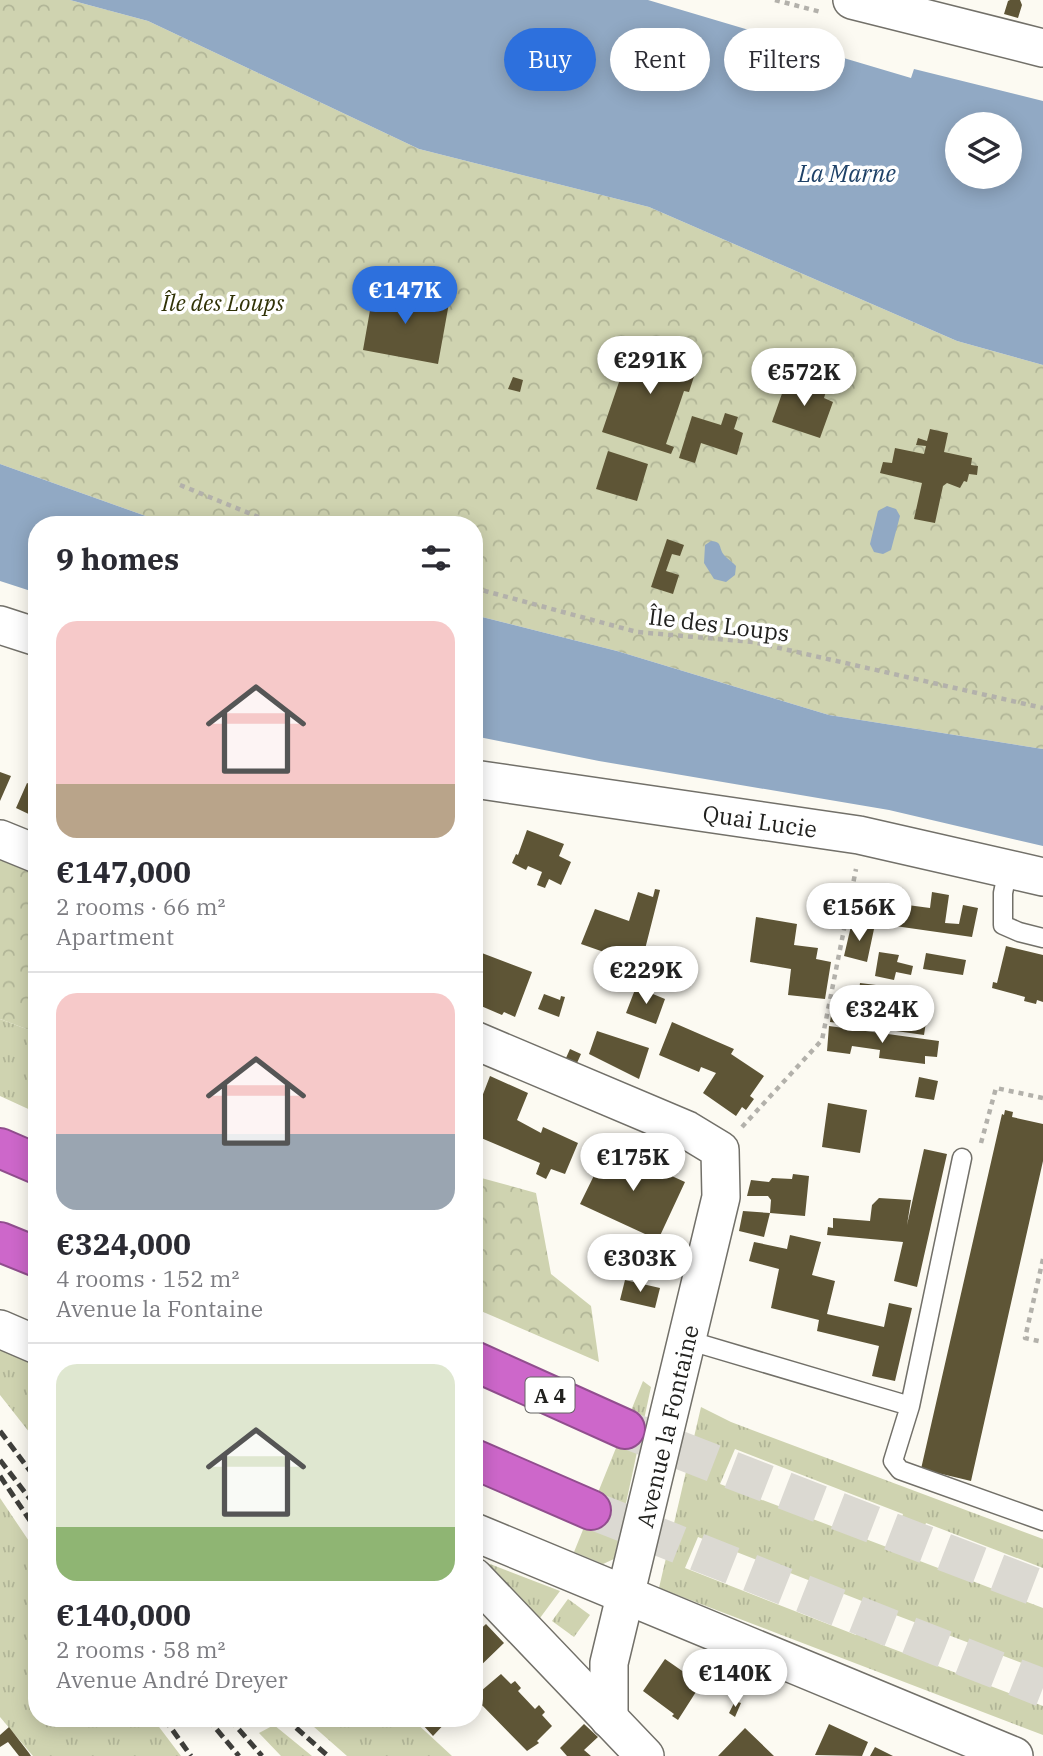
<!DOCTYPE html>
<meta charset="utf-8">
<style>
body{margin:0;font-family:"IBM Plex Serif",serif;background:#f2f2f3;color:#2b2b33;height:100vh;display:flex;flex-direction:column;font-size:26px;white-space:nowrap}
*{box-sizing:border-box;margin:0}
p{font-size:23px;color:#7c7c81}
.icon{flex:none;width:38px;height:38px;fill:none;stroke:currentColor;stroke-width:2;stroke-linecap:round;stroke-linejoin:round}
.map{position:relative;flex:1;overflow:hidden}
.details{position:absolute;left:28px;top:516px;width:455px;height:1211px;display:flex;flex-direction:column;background:#fff;border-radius:28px;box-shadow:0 4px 18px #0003}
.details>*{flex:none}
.hud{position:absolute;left:504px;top:28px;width:434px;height:63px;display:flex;gap:14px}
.tools{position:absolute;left:945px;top:112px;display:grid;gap:14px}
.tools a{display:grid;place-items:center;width:77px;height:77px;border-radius:50%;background:#fff;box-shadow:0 4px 18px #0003;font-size:35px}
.price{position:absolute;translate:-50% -60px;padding:0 16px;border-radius:24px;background:#fff;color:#222;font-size:23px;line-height:46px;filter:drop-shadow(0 2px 4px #0008)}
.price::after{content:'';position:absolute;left:50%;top:42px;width:21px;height:16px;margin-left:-10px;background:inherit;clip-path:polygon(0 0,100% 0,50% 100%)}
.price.current{background:#2d70dd;color:#fff}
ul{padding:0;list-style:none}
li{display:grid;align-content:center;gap:14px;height:371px;padding:0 28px}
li+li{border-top:2px solid #e1e1e2}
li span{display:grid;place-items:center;height:217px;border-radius:21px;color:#555}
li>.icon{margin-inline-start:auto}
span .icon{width:126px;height:126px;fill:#fffc;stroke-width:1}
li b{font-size:30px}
h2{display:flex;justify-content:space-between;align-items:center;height:84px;padding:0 28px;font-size:30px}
.tag{padding:0 24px;border-radius:32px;background:#fff;box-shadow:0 4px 18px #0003;font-size:24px;line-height:63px}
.tag.current{background:#2d70dd;color:#fff}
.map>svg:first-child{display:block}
</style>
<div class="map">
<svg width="1043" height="1756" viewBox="0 0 1043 1756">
<defs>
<pattern id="grass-tufts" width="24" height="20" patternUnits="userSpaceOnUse" patternTransform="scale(1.75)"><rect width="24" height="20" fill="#cfd3b0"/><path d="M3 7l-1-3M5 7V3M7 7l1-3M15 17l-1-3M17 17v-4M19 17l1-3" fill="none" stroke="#b1b597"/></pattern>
<pattern id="forest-crowns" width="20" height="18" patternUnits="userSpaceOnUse" patternTransform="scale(1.75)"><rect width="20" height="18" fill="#cfd3b0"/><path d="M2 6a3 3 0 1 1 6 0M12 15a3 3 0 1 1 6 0" fill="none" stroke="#b1b597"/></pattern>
</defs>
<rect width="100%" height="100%" fill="#fcfaf2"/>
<path fill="url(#grass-tufts)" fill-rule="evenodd" d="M0,1019L37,1033V1113L0,1096Z
M0,1345L37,1361V1442L0,1395Z
M643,1381L651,1387L614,1559L603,1564L574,1552Z
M701,1407L731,1422L1043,1539V1568L926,1523L912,1558L1043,1608V1671L893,1614L880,1644L1043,1706V1735L659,1588ZM735,1449L903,1514L892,1549L720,1484ZM698,1537L867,1603L856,1635L685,1568Z
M0,1498L37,1553V1718L153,1719L181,1756H33L0,1717Z
M490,1564L560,1591L540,1618L486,1568Z
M568,1599L590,1615L574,1637L552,1621Z
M305,1719H412L452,1756H347Z
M274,1725L312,1756H281L259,1733Z"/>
<path fill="url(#forest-crowns)" d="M0,0H70L148,21L419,149L649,207L957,341L1043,365V749L829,715L617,651L474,615V525H171L0,464Z
M0,854L37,872V1033L0,1019Z
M474,1176L536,1193L551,1274L591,1306L599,1362L474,1308Z"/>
<path fill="#91a9c4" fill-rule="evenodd" d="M70,0H648L911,78L914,69L1043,101V365L957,341L649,207L419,149L148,21ZM1010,124V177H957V124Z
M0,464L171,525H37V593L0,581Z
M887,506L896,509L900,516L891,550L883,554L874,552L870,544L878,511Z
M711,541C723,542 718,547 724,555C727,559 733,562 736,566L735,575L726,582L714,579L704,563L705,545Z
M474,615L617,651L829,715L1043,749V846L889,810L599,761L474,736Z"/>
<path fill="#5e5536" d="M1010,0H1020L1022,5L1018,18L1004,14L1008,1Z
M368,287L449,303L438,364L363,350L372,299L366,297Z
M633,341L699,361L689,392L684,391L666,444L674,447L671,454L602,432Z
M513,377L523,380L520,392L508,389Z
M804,378L828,385L824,398L833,402L820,438L772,422L785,385L800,390Z
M725,413L738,417L734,429L743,433L737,455L701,443L695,463L679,458L692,416L721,425Z
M930,429L948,433L944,452L972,458L971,465L978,466L977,475L969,474L967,482L964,481L960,488L947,483L943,486L935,523L914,519L922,483L880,473L883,462L892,463L895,448L924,454L926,446L916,445L918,438L927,441Z
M608,451L648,464L637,501L596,489Z
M667,539L684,545L680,556L672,554L666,571L679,575L673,594L651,587Z
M0,772L11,776L0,801Z
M27,783L37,787V818L16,808Z
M527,830L564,844L559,856L571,862L561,885L549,879L545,888L537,885L542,872L528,866L526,870L512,863L516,854L518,855Z
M887,886L903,888L900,904L930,908L932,892L949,895L945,923L959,924L963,905L978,908L972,937L881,924L884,906L877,905L880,888L887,889Z
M655,889L660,890L641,965L581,944L595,909L629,921L638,892L653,897Z
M756,917L797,924L794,945L818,948L816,959L831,962L825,999L788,995L791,969L750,962Z
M851,926L874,929L867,962L844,956Z
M1006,946L1043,955V1002L1037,1000L1036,1004L1024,1001L1025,997L992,988L993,982L997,983Z
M474,950L532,972L515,1017L504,1012L502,1015L474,1003Z
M879,952L899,955L897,962L913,966L911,975L896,972L894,980L875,976Z
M926,953L966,960L963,975L923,969Z
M860,983L876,985L874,1000L905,1004L907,989L922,991L918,1020L926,1022L924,1035L854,1025Z
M636,987L665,999L656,1024L626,1013Z
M544,994L560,1000L561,996L565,997L559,1017L538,1009Z
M832,1008L847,1011L846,1024L830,1022Z
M672,1022L734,1049L731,1054L764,1076L750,1096L754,1099L746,1110L742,1107L736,1116L703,1093L716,1073L701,1067L699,1072L659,1055Z
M829,1026L939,1041L937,1057L925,1056V1064L879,1058L880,1050L852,1046L850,1054L827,1051Z
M597,1031L649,1048L639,1079L589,1054Z
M570,1049L581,1054L577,1063L566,1058Z
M490,1076L528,1093L517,1120L541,1133L543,1127L578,1143L565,1174L551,1169L546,1179L536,1174L540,1163L474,1135V1099L480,1102Z
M919,1077L938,1081L934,1100L915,1097Z
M828,1103L867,1110L860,1153L822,1147Z
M1005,1110L1013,1112L1012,1117L1043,1124V1161L971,1481L921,1469L1002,1114L1004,1115Z
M608,1147L685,1182L658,1240L580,1204Z
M924,1149L947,1154L917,1287L894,1281L903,1242L827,1235L828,1227L833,1228V1218L870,1221L872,1205L879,1198L911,1200L907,1225Z
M793,1174L809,1176L805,1216L770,1213L771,1200L768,1196H747L751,1180L769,1182L772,1178L792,1179Z
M743,1211L770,1213L764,1237L739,1231Z
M790,1235L821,1242L812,1275L835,1281L827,1314L884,1327L889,1303L912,1308L895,1381L872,1376L879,1346L817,1331L819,1320L771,1308L779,1269L749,1261L754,1242L787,1249Z
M625,1280L660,1288L655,1308L620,1300Z
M486,1624L504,1643L474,1672V1635Z
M665,1659L701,1684L678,1720L672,1716L674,1714L643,1691Z
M501,1674L511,1684L515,1681L521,1688L518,1691L535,1709L539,1705L545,1712L542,1715L552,1726L537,1741L539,1743L527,1751L476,1699L482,1693L481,1691Z
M735,1701L741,1703L735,1717L729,1713Z
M427,1718H450L433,1736L422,1724Z
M584,1724L598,1737L584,1750L591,1756H567L560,1748Z
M829,1724L868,1742L862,1756L815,1755Z
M9,1727L29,1753L31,1756H19L8,1742L0,1747V1735Z
M745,1728L774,1756H718Z
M875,1747L893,1756H870Z"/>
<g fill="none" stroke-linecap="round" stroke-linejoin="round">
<path stroke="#dbd9d2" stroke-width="38" stroke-dasharray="38 19" stroke-linecap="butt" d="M625,1429L1043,1590
M591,1510L1043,1688"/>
<defs>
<path id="lane" d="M1008,869L1003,893V925L1019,932L1043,938
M687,1340L910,1406L893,1461L900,1470L1043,1521
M910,1406L962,1158"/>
<g id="street">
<path d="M852,0L1043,48"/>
<path d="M0,625L37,637"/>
<path id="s1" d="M474,779L859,835L1043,877"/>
<path d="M0,839L37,854"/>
<path d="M474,1040L687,1130L720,1150L721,1197L609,1663V1719"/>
<path d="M0,1329L37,1345"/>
<path d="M474,1532L1014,1756"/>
<path d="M474,1577L645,1756"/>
</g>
<path id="highway" d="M0,1148L37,1164
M0,1242L37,1257
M474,1361L625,1429
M474,1459L591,1510"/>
</defs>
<use href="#lane" stroke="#727069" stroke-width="21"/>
<use href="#street" stroke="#727069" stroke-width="40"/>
<use href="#highway" stroke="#914e8e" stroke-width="42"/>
<path stroke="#b3b1ab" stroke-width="4.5" stroke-dasharray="5 5" stroke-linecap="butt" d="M775,0L821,12
M180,485L278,525
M474,588L637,632L753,642L1043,708
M742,1127L822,1040L856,869
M981,1143L996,1088L1043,1098
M1043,1259L1025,1338L1043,1342"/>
<use href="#lane" stroke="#fff" stroke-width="18"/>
<use href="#street" stroke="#fff" stroke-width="37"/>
<use href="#highway" stroke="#cd67ca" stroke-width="38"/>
<path stroke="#3f3f3b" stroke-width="5" stroke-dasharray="10 5" stroke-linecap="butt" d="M0,1431L37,1480
M0,1460L37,1508
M0,1476L37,1531
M164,1718L191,1756
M207,1718L239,1756
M229,1718L262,1756
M285,1718L328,1756"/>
</g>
<g text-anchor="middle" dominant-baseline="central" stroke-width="7" stroke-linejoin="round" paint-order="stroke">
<rect fill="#fff" stroke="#646462" stroke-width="2" x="525.5" y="1377.5" width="49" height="35" rx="5"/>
<g font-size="21" font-weight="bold" fill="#21211e">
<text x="550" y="1395">A 4</text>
</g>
<g font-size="23" font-style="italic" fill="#303206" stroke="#fff">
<text x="223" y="302">Île des Loups</text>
</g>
<g font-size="23" fill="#21211e" stroke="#fff">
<text transform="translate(719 624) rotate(7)">Île des Loups</text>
<text stroke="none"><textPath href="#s1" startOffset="289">Quai Lucie</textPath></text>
<text transform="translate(667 1426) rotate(-77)">Avenue la Fontaine</text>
</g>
<g font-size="24" font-style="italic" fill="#1f4268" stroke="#fff">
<text x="847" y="173">La Marne</text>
</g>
</g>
</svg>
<div class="tools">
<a><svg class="icon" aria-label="layers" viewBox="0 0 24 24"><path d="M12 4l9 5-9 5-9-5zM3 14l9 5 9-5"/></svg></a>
</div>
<b class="price current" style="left:405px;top:326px">€147K</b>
<b class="price" style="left:650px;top:396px">€291K</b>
<b class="price" style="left:804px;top:408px">€572K</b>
<b class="price" style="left:859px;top:943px">€156K</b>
<b class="price" style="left:646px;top:1006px">€229K</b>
<b class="price" style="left:882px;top:1045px">€324K</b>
<b class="price" style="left:633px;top:1193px">€175K</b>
<b class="price" style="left:640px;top:1294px">€303K</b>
<b class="price" style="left:735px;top:1709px">€140K</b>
<div class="hud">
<a class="tag current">Buy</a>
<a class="tag">Rent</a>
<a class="tag">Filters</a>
</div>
<section class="details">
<h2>9 homes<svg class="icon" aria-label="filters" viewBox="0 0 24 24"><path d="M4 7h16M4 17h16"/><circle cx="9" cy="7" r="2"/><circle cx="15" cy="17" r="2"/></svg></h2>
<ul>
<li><span style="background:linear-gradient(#f6c9c9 75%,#b9a48a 0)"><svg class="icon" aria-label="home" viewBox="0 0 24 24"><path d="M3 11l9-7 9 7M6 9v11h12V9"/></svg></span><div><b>€147,000</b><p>2 rooms · 66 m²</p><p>Apartment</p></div></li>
<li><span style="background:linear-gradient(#f6c9c9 65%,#9aa5b1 0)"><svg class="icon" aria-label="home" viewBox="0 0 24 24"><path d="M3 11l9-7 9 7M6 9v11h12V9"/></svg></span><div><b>€324,000</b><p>4 rooms · 152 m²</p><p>Avenue la Fontaine</p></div></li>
<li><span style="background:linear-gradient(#dfe7d0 75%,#8fb573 0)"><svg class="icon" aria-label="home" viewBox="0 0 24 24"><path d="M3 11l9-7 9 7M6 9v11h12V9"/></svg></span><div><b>€140,000</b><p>2 rooms · 58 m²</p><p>Avenue André Dreyer</p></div></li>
</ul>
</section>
</div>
